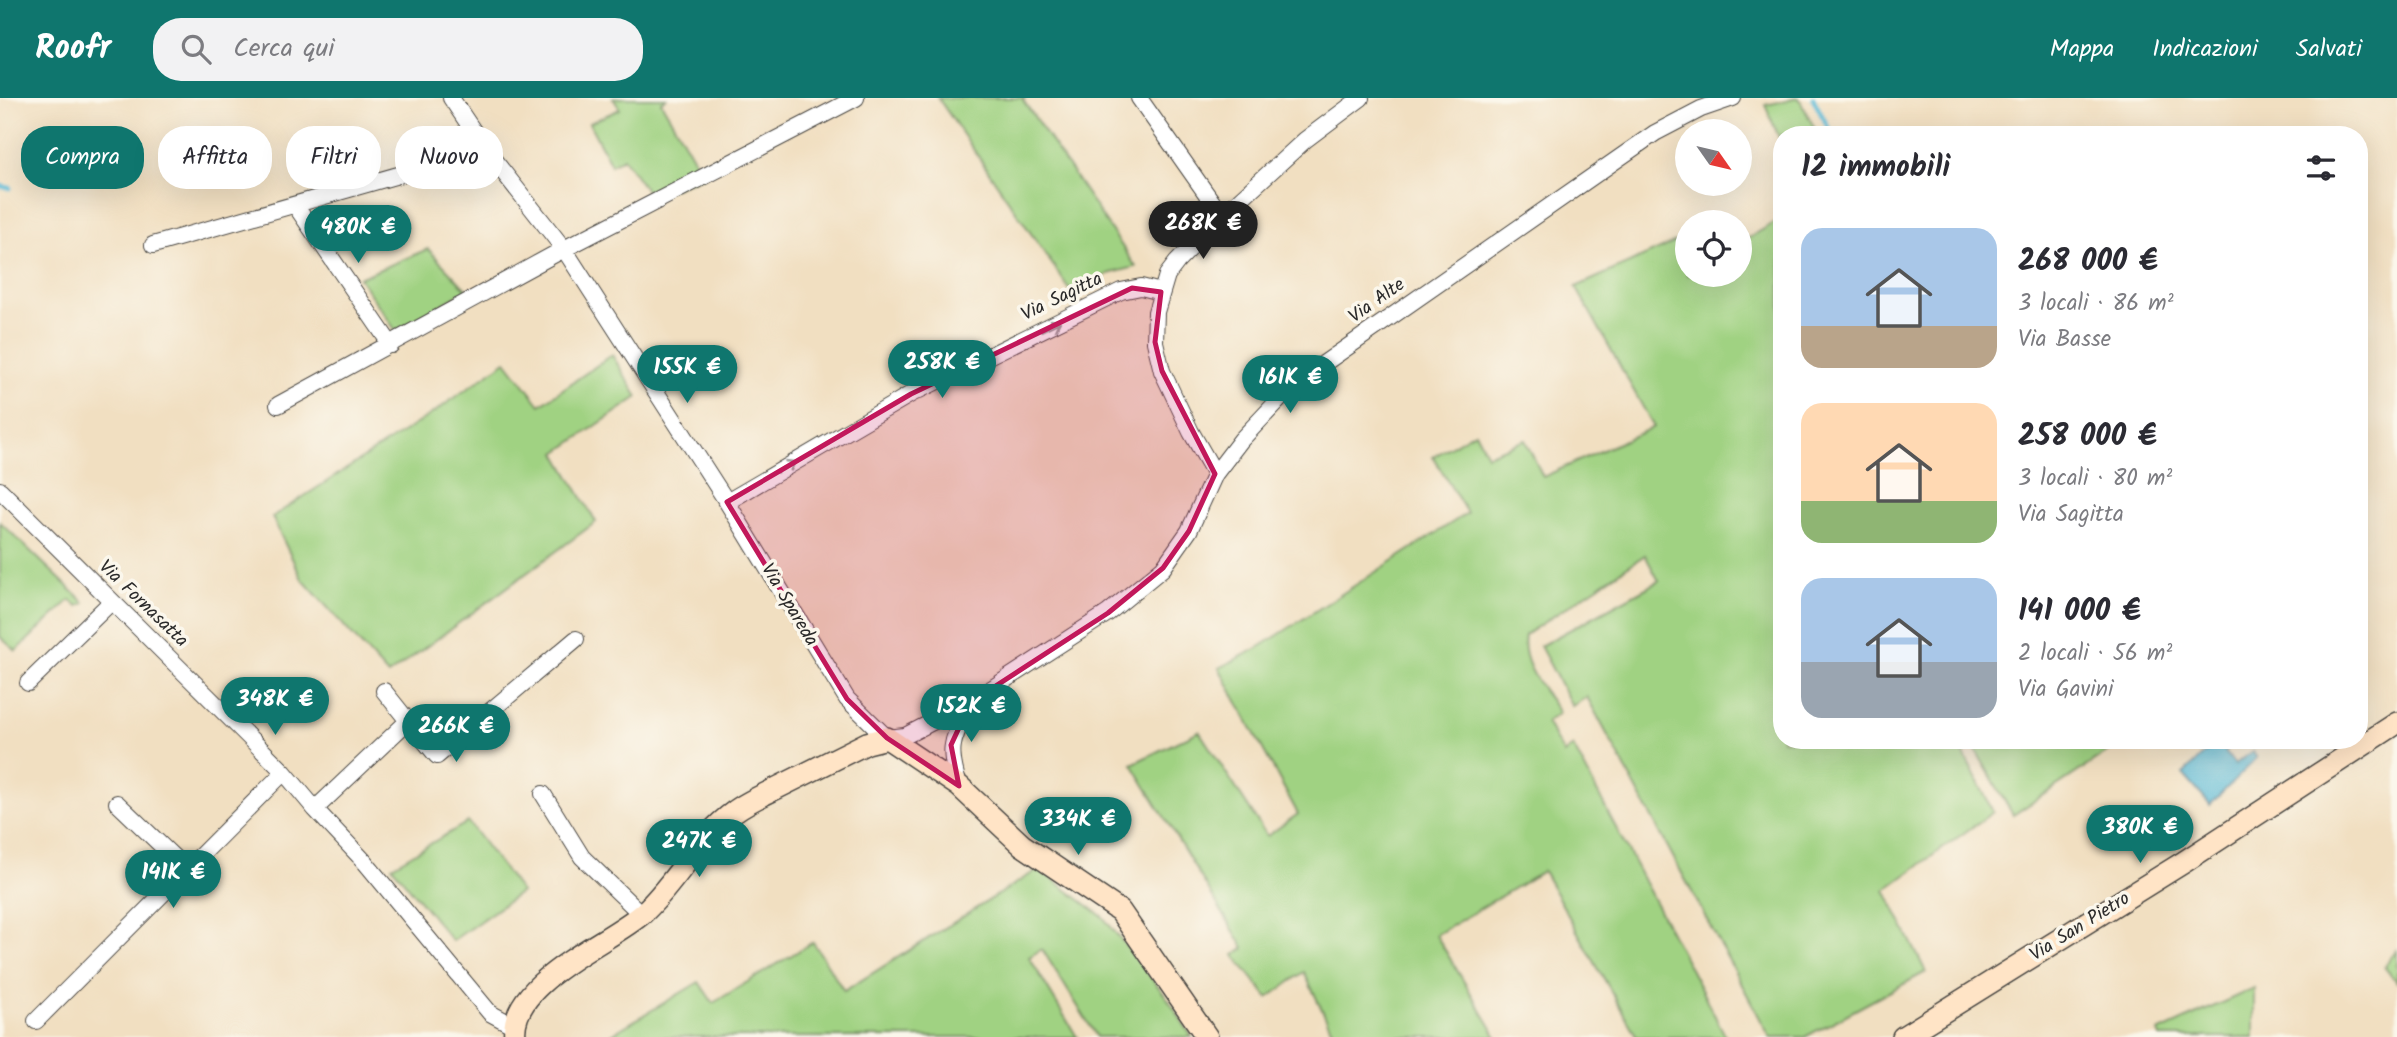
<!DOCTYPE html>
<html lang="it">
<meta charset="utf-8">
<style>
body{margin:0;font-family:Kalam,sans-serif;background:#f2f2f3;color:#2b2b33;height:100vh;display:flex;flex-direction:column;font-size:26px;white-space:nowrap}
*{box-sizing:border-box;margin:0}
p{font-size:23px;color:#7c7c81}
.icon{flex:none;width:38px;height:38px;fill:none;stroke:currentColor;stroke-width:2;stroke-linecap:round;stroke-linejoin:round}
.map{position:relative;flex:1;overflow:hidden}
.details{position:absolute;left:1773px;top:28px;width:595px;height:623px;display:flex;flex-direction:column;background:#fff;border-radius:28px;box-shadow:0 7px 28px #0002}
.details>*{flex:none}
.guide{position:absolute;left:21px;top:28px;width:665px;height:63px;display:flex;gap:14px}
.needle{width:46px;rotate:124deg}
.buttons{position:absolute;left:1675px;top:21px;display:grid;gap:14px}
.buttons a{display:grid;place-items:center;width:77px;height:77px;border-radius:50%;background:#fff;box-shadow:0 7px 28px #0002;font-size:35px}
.price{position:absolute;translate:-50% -60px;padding:0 16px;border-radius:24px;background:#0f766e;color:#fff;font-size:23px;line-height:46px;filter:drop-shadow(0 2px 4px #0008)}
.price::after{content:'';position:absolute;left:50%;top:42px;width:21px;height:16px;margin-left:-10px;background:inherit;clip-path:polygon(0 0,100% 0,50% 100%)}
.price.active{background:#222;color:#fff}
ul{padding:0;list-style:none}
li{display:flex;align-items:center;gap:21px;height:175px;padding:0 28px}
li span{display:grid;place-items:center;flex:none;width:196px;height:140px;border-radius:21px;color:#555}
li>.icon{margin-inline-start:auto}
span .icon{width:84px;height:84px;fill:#fffc;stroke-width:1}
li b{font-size:30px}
h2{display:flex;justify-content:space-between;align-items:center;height:84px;padding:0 28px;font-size:30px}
.pill{padding:0 24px;border-radius:28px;background:#fff;box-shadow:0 7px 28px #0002;font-size:24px;line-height:63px}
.pill.active{background:#0f766e;color:#fff}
header{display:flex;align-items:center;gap:42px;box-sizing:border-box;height:98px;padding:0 35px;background:#0f766e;color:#fff}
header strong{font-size:33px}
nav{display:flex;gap:38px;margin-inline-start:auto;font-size:24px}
.search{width:490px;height:63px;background:#f2f2f3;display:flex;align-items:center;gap:18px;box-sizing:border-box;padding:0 24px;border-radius:28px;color:#7c7c81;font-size:26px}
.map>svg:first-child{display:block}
</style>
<header>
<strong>Roofr</strong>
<div class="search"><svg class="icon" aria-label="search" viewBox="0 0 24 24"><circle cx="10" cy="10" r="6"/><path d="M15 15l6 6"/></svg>Cerca qui</div>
<nav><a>Mappa</a><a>Indicazioni</a><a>Salvati</a></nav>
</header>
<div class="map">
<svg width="2397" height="939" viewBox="0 0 2397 939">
<rect width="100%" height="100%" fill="#fbf7ec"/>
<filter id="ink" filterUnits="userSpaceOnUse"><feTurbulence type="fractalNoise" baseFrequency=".0143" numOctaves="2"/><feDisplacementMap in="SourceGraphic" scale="14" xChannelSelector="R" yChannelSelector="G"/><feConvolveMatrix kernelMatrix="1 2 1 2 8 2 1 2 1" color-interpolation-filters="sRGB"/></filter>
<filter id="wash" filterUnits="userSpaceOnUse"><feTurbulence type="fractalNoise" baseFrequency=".00686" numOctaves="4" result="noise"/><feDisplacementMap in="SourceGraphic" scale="28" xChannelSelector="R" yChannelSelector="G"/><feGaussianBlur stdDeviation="1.57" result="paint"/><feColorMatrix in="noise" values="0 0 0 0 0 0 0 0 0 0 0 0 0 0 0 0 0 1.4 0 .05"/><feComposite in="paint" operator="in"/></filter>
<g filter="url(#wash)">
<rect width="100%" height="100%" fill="#f1dfc1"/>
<path fill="#a0d282" stroke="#667e56" stroke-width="2" d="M613,0H666L661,4L704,78L651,99L623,60L611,67L589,25L620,11Z
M938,0H1025L1023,2L1136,169L1108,176L1074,198Z
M1799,0L1818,37H1782L1781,44L1765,7Z
M1781,121L1782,642H1957L1993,714L1885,792L1926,874L1805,939H1770L1587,599L1572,608L1540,548L1659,483L1645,457L1525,537C1520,566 1544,591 1559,615L1546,624L1564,656L1573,648L1726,939H1637L1543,773L1436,837L1497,939H1335L1304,874L1268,900L1234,857L1244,850L1132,666L1199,633L1267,738L1298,716L1219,570L1258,550L1467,415L1433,359L1475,334L1487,357L1525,342L1543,379L1654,329L1576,189L1682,141L1687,152V177H1740V145Z
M428,151L467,192L396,233L359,180Z
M612,257L638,299L556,355L596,424L388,577L302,481L272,419L436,313L506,263L540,307Z
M0,424L85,505L78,508L70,502L16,553L0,539Z
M1970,642H2126L2013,717Z
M468,724L521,794L452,843L392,768Z
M1039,771L1103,819L1168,901L1192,939H1097L1042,851L1029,859L1077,939H607L699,884L713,905L813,844L844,893Z
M2397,852V884L2384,869Z
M2254,890V939H2160L2158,934Z"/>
<path fill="#55b7d4" stroke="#407180" stroke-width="2" d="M2219,642H2236L2225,654L2235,666L2252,653L2257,660L2210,707L2183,676Z"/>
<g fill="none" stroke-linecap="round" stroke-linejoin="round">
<path stroke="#55b7d4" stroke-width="5" d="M1813,0L1832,37
M0,88L10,90"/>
</g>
</g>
<g filter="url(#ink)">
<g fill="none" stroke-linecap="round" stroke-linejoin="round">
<defs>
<path id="street" d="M451,0L486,52L564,151L727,404L847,601L887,640L905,638L971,604L1108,515L1163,470L1189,433L1215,376L1241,342L1293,287L1655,35L1701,11L1733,0
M1139,0L1222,118
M295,107L391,247
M153,147L486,52
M278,307L564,151L856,0
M1215,376L1191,334L1162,273L1155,244L1156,214L1167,177L1177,164L1222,118L1305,42L1361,0
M0,392L284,674L315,711L364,763L490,915L514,928
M727,404L911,296L1121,193L1141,189L1161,194
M28,585L111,504
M384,593L408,623
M959,688C946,646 953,642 971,604
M543,696L582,759L641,816
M117,705L187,772
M315,711L408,623L437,658L576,541
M36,923L284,674"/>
<path id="secondary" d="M515,939C508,884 609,845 643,815C677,784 697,740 735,713C747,704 763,697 777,690C807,675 837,660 867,645L887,640L959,688L1022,747L1120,813L1207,939
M1903,939L2184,764L2397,625"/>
</defs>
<use href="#street" stroke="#494642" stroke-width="18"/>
<use href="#secondary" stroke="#494642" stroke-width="24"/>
<use href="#street" stroke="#fff" stroke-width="16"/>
<use href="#secondary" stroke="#ffe4c6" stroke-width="21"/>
</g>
<defs><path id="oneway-shaft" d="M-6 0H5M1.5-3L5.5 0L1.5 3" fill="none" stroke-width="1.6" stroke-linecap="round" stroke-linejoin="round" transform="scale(1.75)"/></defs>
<g stroke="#a0a0a0">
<use href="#oneway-shaft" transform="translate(1051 228) rotate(-26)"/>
<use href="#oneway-shaft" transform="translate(786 369) rotate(-30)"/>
</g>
</g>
<path fill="#c2185b" fill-opacity="0.2" stroke="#c2185b" stroke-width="5" stroke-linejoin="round" d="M1132,190L1161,194L1155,244L1162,273L1215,376L1189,433L1163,470L1108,515L971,604L951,647L959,688L887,640L847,601L727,404L911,296Z"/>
<g text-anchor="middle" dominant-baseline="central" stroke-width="7" stroke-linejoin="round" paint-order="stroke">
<g font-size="19" fill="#2b2b2b" stroke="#fbf7ec">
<text transform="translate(1062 199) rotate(-26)">Via Sagitta</text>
<text transform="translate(1377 203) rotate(-35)">Via Alte</text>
<text transform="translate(143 506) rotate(44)">Via Fornasatta</text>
<text transform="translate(789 507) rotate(59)">Via Spareda</text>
<text transform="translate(2080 829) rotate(-32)">Via San Pietro</text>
</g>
</g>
</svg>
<div class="buttons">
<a><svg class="needle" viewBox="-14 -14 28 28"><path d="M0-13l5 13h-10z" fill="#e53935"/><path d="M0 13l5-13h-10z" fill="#7c7c81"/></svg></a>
<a><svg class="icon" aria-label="locate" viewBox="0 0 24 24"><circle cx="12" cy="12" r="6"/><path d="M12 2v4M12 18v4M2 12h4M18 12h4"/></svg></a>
</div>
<b class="price active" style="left:1203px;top:163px">268K €</b>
<b class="price" style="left:358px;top:167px">480K €</b>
<b class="price" style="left:942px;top:302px">258K €</b>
<b class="price" style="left:687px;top:307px">155K €</b>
<b class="price" style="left:1290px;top:317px">161K €</b>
<b class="price" style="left:275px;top:639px">348K €</b>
<b class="price" style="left:971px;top:646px">152K €</b>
<b class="price" style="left:456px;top:666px">266K €</b>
<b class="price" style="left:1078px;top:759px">334K €</b>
<b class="price" style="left:2140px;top:767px">380K €</b>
<b class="price" style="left:699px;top:781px">247K €</b>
<b class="price" style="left:173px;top:812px">141K €</b>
<div class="guide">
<a class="pill active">Compra</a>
<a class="pill">Affitta</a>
<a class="pill">Filtri</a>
<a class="pill">Nuovo</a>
</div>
<section class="details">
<h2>12 immobili<svg class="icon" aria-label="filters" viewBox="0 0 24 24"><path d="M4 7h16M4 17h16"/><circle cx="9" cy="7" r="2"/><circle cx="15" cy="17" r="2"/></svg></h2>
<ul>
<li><span style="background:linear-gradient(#a9c7e8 70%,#b9a48a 0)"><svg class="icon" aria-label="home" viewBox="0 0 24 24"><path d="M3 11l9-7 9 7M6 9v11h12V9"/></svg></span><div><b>268 000 €</b><p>3 locali · 86 m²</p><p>Via Basse</p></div></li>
<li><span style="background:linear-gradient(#ffd9b3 70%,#8fb573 0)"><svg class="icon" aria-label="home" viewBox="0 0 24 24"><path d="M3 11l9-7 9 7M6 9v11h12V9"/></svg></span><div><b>258 000 €</b><p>3 locali · 80 m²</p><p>Via Sagitta</p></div></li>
<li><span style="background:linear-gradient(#a9c7e8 60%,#9aa5b1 0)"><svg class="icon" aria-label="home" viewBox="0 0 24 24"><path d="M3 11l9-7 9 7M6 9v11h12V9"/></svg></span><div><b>141 000 €</b><p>2 locali · 56 m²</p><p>Via Gavini</p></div></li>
</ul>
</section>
</div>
